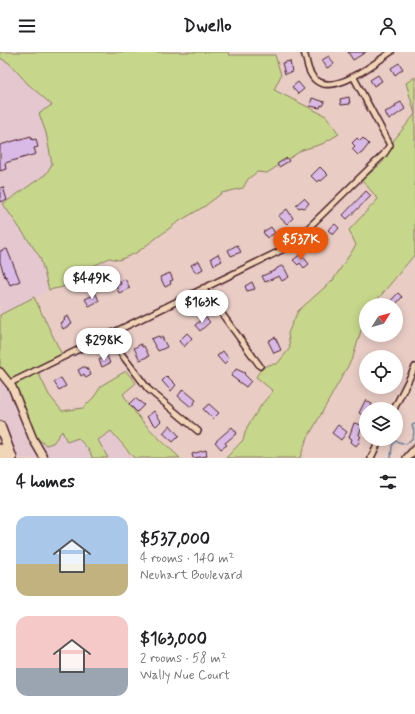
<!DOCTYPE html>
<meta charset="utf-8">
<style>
body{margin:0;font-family:Mynerve,sans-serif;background:#f2f2f2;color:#202124;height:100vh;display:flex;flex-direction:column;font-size:15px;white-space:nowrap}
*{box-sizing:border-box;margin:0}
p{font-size:13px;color:#757577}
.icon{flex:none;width:22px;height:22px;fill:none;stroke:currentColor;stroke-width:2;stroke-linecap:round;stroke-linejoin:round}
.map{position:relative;height:406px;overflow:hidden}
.details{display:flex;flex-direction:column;background:#fff;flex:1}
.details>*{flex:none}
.needle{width:26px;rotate:53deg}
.buttons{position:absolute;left:359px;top:246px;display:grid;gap:8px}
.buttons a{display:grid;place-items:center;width:44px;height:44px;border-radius:50%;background:#fff;box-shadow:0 2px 10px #0003;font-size:20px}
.price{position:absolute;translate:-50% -34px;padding:0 9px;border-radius:14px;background:#fff;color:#222;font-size:13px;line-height:26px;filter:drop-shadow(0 1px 2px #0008)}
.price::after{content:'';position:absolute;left:50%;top:24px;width:12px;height:9px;margin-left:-6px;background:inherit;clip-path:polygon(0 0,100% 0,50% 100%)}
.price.on{background:#ea580c;color:#fff}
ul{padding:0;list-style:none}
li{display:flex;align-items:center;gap:12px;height:100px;padding:0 16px}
li span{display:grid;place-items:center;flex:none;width:112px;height:80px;border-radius:12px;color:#555}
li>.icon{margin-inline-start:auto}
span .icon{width:48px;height:48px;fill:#fffc;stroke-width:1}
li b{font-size:17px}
h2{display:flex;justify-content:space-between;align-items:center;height:48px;padding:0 16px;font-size:17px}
header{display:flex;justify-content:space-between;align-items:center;height:52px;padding:0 16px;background:#fff;font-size:18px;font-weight:700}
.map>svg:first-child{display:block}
</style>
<header><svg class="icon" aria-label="menu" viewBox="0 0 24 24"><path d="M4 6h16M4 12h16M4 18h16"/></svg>Dwello<svg class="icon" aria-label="person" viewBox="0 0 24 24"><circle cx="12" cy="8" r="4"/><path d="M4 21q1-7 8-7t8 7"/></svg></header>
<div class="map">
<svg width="415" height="406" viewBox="0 0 415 406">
<rect width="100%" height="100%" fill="#e9cdc5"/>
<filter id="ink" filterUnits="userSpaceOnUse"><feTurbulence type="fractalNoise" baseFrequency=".025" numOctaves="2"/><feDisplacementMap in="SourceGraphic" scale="8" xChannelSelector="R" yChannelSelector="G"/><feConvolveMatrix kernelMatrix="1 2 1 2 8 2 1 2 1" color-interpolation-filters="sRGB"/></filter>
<g filter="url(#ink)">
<path fill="#e4c7cf" d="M0,6L9,11L28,32L52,53L39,61L46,81L52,112L46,122L3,152L40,205L49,238L0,263Z
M0,320L53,391L62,378L78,386L90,399L92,406H12L0,374Z
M111,379L125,398L134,406H108L97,388Z"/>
<path fill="#c6d78b" stroke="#887b5b" d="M0,0H228L229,3H275L281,23L274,38L326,64L339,82L322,92L302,98L267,121L257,120L248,127L243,136L222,141L205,154L178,170L136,201L119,208L109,206L86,218L63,235L49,238L40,205L3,152L46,122L52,112L46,81L39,61L52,53L28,32L9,11L0,6Z
M415,25V62L406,31Z
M415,62V202L373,253H366V262L353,305L306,389L300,406H226L243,388L247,375L262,352L273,339L256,325C262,315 266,312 277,312L290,296L288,281L298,259L333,228L356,193L349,178L378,147L362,128L383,110L394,88Z
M34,245L63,305L37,318L49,343L62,359L83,356L94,345L102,333L126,319L136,331L123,342C139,370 157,384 180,406H134L111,379L98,388L108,406H92L90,399L78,386L67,390L62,379L53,391L46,393L30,381L12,335L0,320V263Z"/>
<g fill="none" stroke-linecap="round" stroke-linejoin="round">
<path stroke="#6c8299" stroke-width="1.5" d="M391,406L392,394L395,389L406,392L413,386L414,379L412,373L415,372"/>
</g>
<path fill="#d9bae7" stroke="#4a1f2b" d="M348,0H366L353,8Z
M329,4L334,12L327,16L322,8Z
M290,9L292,20L285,22L282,11Z
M399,11L403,17L395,23L391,16Z
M378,23L382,29L374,34L370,28Z
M298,30L304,37L298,42L292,35Z
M349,45L350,52L341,53L340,47Z
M312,46L325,50L323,54L321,53L320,56L310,54Z
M401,50L405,57L389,68L385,60L396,55L395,53Z
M31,84L32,88L36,87L38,95L34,96L36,102L5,111L6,117L0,119V93Z
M357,86L360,89L363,86L369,92L362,101L358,103L352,97L355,94L352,91Z
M287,106L289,109L279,115L277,112Z
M320,115L328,123L321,129L320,128L317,130L311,124Z
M3,135L7,148L0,150V136Z
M366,139L371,144L347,167L343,163Z
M304,146L309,151L305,156L301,155L299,156L296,153Z
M287,157L293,166L287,172L278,164Z
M335,172L339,176L333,183L328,178Z
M271,175L275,181L267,186L263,180Z
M320,187L324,192L317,197L313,192Z
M237,193L241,200L231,204L228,198Z
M7,197L20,229L10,233L6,224L5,225L0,210V199Z
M218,202L222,209L214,213L211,206Z
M301,202L309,212L304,216L300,211L298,213L293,208Z
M199,209L203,217L196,221L191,213Z
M281,214L284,215L289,225L282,229L279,224L265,230L262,224L276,218V217Z
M170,221L173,228L170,229L171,232L165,235L160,225Z
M125,227L130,236L119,241L116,234L121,232L120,229Z
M252,230L255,237L247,239L245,234Z
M398,241L402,245L395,253H387Z
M96,242L99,249L89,254L85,247Z
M68,264L72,272L63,277L60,271L65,268L64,266Z
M205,265L210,270L200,279L195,273Z
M187,281L192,286L184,295L179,289Z
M159,284L160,286L162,285L167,295L158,299L151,287Z
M275,285L281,298L274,301L268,289Z
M141,292L142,295L144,294L149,304L140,308L134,296Z
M223,299L229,307L224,312L217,304Z
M107,304L110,311L102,315L99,308Z
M83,315H86L91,323L86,326L84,322L81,324L78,318Z
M236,317L245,321L244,322L251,329L246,335L231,324Z
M167,324L176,333L171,339L162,329Z
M61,326L66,334L59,338L54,330Z
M183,337L196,348L191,355L178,344Z
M135,346L144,353L137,360L129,352Z
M366,347V349L372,352L370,357H366V365L359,361Z
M209,352L219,361L213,367L203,357Z
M154,359L161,369L156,374L147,365Z
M354,371L362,373L359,383L361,385L359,387L360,389L356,394L351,390L352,387L349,385Z
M170,373L179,384L173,390L163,381Z
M338,373L347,380L341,388L332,381Z
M232,375L237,381L225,391L227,393L221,397L215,390Z
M206,398L207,404L193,406L192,402Z"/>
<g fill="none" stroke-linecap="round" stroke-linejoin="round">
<defs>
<path id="street" d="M304,0C306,6 307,13 309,18C323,54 373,12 391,0
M203,236L260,314
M107,283L148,337L198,379
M10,331L286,196L298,186L384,102L390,93L353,24
M394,357L415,315
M371,406L380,387"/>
<path id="secondary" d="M0,320L12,335L33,387L44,406
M407,406L415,397"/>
<path id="highway" d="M0,374L12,406
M0,397L4,406"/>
</defs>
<use href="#street" stroke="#4a1f2b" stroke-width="8"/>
<use href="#secondary" stroke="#4a1f2b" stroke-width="10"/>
<use href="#highway" stroke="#4a1f2b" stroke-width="12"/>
<use href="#street" stroke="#f0d5b7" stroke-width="5"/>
<use href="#secondary" stroke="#f0d5b7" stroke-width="7"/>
<use href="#highway" stroke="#f0d5b7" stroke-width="9"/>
</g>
</g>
</svg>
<div class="buttons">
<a><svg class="needle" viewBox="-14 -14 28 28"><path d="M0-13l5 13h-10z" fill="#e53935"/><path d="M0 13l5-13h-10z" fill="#757577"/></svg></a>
<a><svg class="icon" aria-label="locate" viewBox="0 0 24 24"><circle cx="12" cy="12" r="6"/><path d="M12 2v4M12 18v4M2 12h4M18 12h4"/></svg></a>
<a><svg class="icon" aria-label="layers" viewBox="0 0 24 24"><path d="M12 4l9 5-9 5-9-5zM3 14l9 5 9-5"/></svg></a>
</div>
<b class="price on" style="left:301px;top:209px">$537K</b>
<b class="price" style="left:92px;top:248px">$449K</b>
<b class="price" style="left:202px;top:272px">$163K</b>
<b class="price" style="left:104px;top:310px">$298K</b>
</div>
<section class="details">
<h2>4 homes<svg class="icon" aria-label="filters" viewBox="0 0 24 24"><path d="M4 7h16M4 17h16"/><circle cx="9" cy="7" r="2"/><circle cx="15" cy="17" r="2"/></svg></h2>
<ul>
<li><span style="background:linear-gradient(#a9c7e8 60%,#c2b280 0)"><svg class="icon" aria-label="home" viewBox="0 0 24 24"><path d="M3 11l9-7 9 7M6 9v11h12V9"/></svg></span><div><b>$537,000</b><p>4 rooms · 140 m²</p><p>Neuhart Boulevard</p></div></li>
<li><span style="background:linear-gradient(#f6c9c9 65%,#9aa5b1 0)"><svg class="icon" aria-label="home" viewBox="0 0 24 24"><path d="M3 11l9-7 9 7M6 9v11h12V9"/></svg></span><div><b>$163,000</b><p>2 rooms · 58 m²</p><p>Wally Nue Court</p></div></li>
</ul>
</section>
